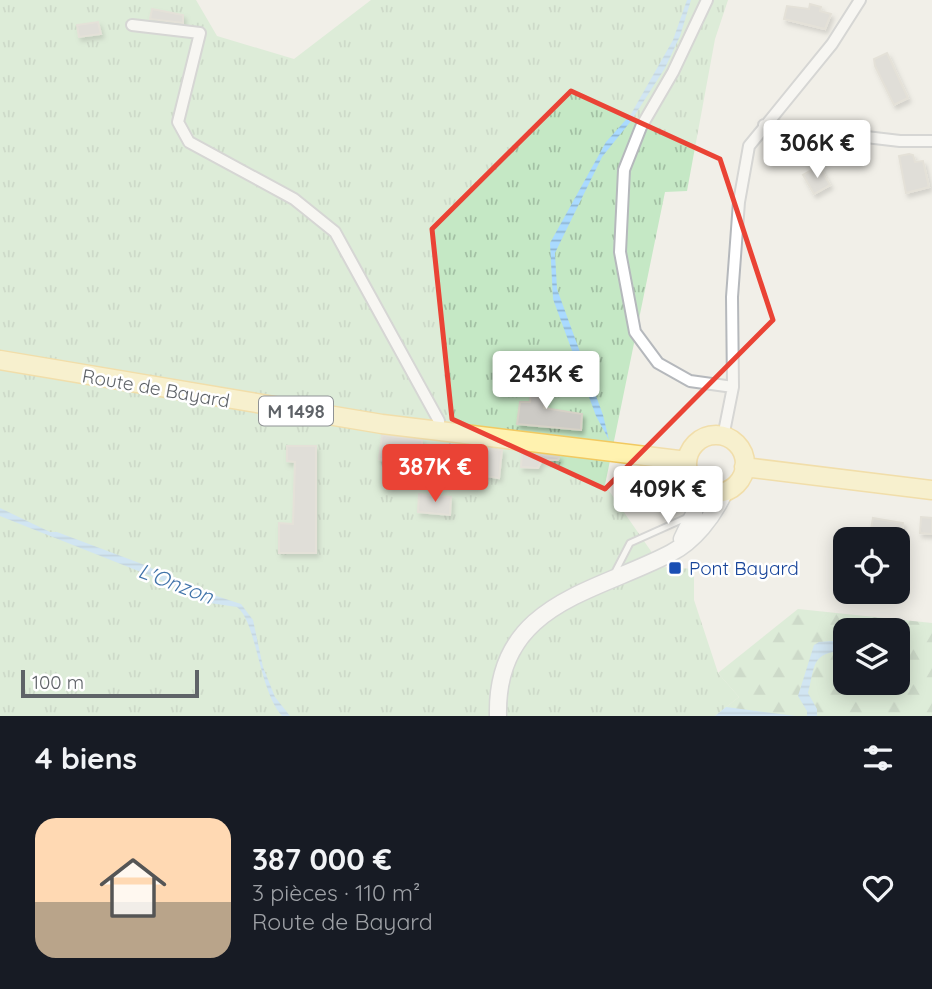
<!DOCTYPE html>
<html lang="fr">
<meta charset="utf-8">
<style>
body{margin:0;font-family:Quicksand,sans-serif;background:#20242c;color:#f1f3f6;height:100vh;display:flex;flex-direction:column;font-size:26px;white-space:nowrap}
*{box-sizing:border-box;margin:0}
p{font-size:23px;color:#9ea1a6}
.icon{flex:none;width:38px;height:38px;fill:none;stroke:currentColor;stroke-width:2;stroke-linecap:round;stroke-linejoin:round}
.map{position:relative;height:716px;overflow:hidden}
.details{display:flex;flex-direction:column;background:#171b24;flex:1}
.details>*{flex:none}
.fabs{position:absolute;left:833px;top:527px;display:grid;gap:14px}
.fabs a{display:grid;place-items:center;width:77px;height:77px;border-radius:14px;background:#171b24;box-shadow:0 4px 18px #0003;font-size:35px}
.scale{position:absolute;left:21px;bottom:18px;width:178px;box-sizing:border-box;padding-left:7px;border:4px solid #5f6368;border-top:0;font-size:19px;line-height:24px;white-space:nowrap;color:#5f6368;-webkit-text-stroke:5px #fff;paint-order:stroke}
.price{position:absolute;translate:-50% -60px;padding:0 16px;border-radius:7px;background:#fff;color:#222;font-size:23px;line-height:46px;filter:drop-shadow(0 2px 4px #0008)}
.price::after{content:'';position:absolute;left:50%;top:42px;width:21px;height:16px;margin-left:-10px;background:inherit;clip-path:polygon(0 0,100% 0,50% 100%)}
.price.active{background:#ea4335;color:#fff}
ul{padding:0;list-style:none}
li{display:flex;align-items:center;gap:21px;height:175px;padding:0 35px}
li span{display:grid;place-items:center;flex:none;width:196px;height:140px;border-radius:21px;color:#555}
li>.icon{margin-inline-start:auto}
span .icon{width:84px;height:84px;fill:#fffc;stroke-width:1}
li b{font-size:30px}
h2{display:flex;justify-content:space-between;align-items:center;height:84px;padding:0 35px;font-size:30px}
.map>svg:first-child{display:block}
</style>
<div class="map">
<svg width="932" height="716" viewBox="0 0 932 716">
<defs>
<pattern id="grass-tufts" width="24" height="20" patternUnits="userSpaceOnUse" patternTransform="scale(1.75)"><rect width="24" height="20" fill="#c5e8c5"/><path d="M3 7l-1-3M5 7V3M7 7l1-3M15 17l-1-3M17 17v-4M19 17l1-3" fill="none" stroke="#a3c0a4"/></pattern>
<pattern id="forest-firs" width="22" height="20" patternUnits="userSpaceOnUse" patternTransform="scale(1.75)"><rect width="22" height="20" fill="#c5e8c5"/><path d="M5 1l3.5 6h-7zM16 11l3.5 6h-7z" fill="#a3c0a4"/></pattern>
<pattern id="water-rules" width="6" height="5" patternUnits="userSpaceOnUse" patternTransform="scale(1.75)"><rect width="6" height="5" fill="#aadaff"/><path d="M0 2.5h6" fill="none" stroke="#8eb4d2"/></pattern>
<filter id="shadow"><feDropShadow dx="2.5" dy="4" stdDeviation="2" flood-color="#0004"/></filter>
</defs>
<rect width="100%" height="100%" fill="#f1efe8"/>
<path fill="url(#grass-tufts)" d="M0,0H196L217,36L294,59L371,0H728L715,39L687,191L665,192L605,485L662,567L694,569V600L718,673L739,697L715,716H0Z"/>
<path fill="url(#forest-firs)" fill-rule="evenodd" d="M798,609L932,623V716H715L739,697L718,673ZM845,630H898V682H845Z"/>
<path fill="url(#water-rules)" d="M687,0H691L680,36L665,68L631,121L602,157L555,253L557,289L603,415L609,440L596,416L553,299L550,243L606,142L631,114L673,40Z
M0,508L50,532H57L142,564L204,592L241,604L253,620L263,667L275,697L290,716H282C258,688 257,622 237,607L203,602L166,582L15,522L0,516Z
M845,640V650C811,654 816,662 808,693L817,709V716H807V711L798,696L814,645L819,642Z
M726,707L796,716H715Z"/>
<path fill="#cccac5" stroke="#d6d1c6" stroke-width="2" filter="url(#shadow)" d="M810,4L821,7L820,11L831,14L825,29L784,19L787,6L809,9Z
M152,9L183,15V23L150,19Z
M98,22L101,34L79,37L77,25Z
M887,53L908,98L894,105L875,66L874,59Z
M909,154L913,155L915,162L923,161L929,187L906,193L899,156Z
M819,166L830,185L814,194L803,175Z
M546,375L544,408L582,414L581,430L517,424L520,402H530L532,379Z
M382,435L422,440V449L398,447L397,461L379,459Z
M287,446H316V553H279V523L293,524L295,462L287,461Z
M483,448L502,450L499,478L485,476L486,464L476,454Z
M522,452L559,457L558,460H542L538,468L521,467Z
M419,494L451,497L450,515L418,512Z
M921,517L932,518V534L920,533Z
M873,518L903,523L902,534L871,529Z"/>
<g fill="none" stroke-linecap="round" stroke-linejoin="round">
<defs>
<path id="lane" d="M614,574L630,543L688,517"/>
<path id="street" d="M707,0L673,72L641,127L624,170L620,252L635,332L658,363L690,381L733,387
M132,25L200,33L178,122L189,142L294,199L335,232L439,421V431
M764,125L900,141H932
M723,437L733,387L732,297L739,202L749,146L832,44L860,0"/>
<path id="secondary" d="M682,539L694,514L695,483
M498,716C495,603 595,593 671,553C694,541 713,517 724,493"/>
<path id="primary" d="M0,360L382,424L687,461
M687 464a29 29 0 1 1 58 0a29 29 0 1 1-58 0Z
M744,467L932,490"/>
</defs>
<use href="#lane" stroke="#b5b8bc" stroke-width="9"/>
<use href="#street" stroke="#b5b8bc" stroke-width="14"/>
<use href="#secondary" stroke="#b6babf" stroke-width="19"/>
<use href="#primary" stroke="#f2c960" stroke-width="21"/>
<use href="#lane" stroke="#fff" stroke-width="5"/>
<use href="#street" stroke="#fff" stroke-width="10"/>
<use href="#secondary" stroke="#fff" stroke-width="16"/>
<use href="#primary" stroke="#fff2af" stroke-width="18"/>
</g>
<path d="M0 0H932V716H0ZM571,91L720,159L773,320L605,489L452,419L432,229Z" fill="#f1efe8" fill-opacity=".55" fill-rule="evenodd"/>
<path fill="none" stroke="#ea4335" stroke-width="5" stroke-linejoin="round" d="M571,91L720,159L773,320L605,489L452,419L432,229Z"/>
<rect fill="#1a4fb4" stroke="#fff" stroke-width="2.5" x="668" y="561" width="14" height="14" rx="3.5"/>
<g text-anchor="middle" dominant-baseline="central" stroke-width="5" stroke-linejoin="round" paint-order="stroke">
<rect fill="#fff" stroke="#8f9295" stroke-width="2" x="259" y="396.5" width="74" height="29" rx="5"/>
<g font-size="18" font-weight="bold" fill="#5f6368">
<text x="296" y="411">M 1498</text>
</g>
<g font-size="19" fill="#5f6368" stroke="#fff">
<text transform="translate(156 388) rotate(10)">Route de Bayard</text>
</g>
<g font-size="19" fill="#164399" stroke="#fff" text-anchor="start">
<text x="689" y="568">Pont Bayard</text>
</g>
<g font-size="21" font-style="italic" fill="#4174aa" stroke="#fff">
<text transform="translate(176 583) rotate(21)">L'Onzon</text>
</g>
</g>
</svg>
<div class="fabs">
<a><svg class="icon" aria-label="locate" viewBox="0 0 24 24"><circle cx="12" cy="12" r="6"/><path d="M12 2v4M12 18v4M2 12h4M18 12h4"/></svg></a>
<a><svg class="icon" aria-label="layers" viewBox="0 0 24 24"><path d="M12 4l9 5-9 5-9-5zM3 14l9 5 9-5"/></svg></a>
</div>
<div class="scale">100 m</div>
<b class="price" style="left:817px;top:180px">306K €</b>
<b class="price" style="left:546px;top:411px">243K €</b>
<b class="price active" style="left:435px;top:504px">387K €</b>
<b class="price" style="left:668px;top:526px">409K €</b>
</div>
<section class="details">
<h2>4 biens<svg class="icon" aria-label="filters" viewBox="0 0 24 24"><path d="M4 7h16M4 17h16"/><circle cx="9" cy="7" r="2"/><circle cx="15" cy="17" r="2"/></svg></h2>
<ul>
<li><span style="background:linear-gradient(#ffd9b3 60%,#b9a48a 0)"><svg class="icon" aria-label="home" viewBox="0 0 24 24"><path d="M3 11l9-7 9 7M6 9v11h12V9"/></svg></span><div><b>387 000 €</b><p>3 pièces · 110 m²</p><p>Route de Bayard</p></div><svg class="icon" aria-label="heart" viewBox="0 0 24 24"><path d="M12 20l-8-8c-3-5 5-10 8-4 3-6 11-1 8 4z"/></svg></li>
</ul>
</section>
